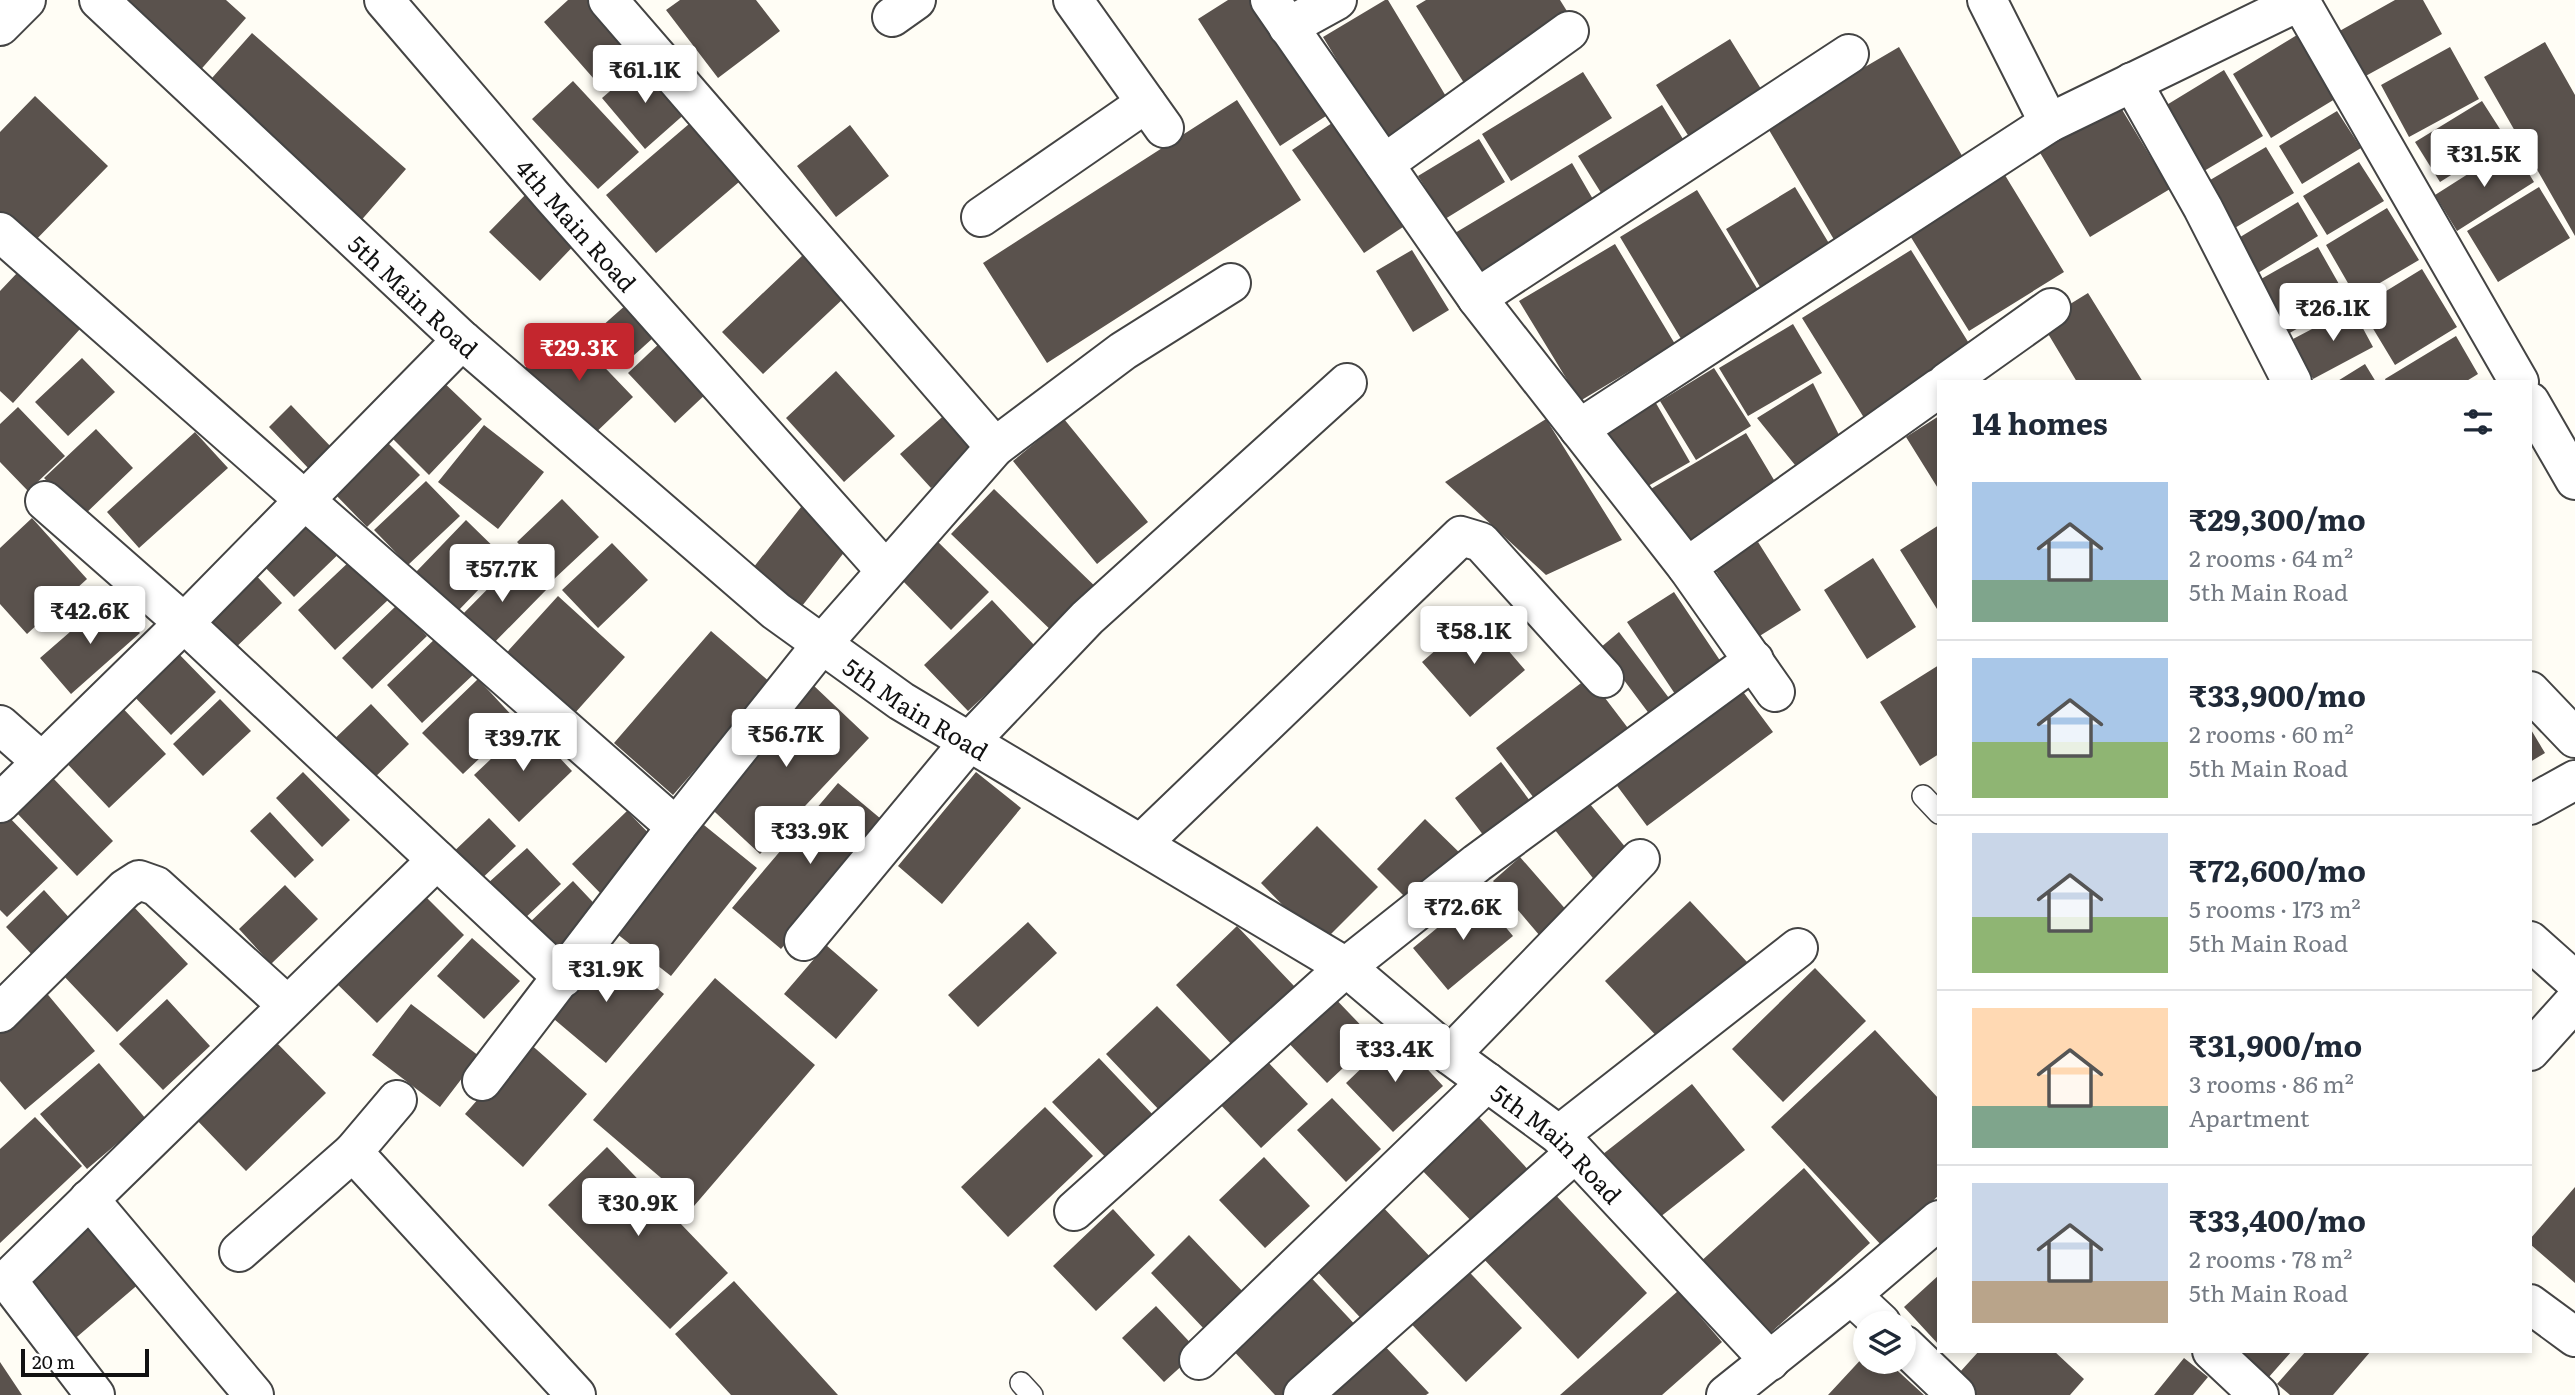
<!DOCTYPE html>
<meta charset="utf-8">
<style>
body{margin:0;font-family:Literata,serif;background:#f6f6f7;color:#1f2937;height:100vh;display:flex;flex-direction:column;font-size:26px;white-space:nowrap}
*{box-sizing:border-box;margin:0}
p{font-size:23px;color:#747a83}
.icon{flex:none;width:38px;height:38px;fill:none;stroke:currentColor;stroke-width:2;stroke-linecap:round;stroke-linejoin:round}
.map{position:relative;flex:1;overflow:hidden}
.sheet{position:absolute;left:1937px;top:380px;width:595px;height:973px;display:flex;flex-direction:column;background:#fff;border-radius:0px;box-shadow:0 4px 10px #0003}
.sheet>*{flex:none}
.buttons{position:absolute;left:1853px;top:1311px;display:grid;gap:14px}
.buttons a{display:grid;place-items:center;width:63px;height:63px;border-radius:50%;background:#fff;box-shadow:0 4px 10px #0003;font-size:35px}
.scale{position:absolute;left:21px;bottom:18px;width:128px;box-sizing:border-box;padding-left:7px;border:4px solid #111;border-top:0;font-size:19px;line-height:24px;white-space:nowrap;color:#111;-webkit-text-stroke:5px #fff;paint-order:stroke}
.price{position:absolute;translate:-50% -60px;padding:0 16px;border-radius:7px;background:#fff;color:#222;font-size:23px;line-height:46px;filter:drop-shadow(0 2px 4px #0008)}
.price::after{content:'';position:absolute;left:50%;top:42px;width:21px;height:16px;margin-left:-10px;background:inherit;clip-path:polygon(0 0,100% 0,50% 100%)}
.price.active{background:#c4262e;color:#fff}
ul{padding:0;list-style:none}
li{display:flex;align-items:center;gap:21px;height:175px;padding:0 35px}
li+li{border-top:2px solid #e0e1e3}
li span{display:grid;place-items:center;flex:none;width:196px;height:140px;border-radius:0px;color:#555}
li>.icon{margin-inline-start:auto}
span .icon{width:84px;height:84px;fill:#fffc;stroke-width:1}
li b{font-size:30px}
h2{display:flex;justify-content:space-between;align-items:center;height:84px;padding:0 35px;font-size:30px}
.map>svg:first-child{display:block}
</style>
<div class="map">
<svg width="2575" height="1395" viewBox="0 0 2575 1395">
<rect width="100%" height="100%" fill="#fffdf5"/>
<path fill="#5a524d" d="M113,0H226L246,18L197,74Z
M568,0H592L639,53L601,87L544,22Z
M680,0H756L780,31L718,78L666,10Z
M1228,0H1251L1326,116L1280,146L1198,19Z
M1385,0H1388L1453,108L1389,146L1323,37Z
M1426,0H1560L1570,16L1464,83L1416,6Z
M2395,0H2423L2442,34L2362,78L2336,33Z
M252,33L406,169L358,224L204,87Z
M2297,35L2335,99L2271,138L2233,74Z
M1730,39L1766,97L1693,143L1656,85Z
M2545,42L2575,95V236L2484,77Z
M1899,47L1968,166L1836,243L1766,125Z
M2450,47L2479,99L2409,137L2381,85Z
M645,61L688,111L645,149L602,98Z
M2224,70L2263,136L2199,174L2160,109Z
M1583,72L1612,118L1511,181L1482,134Z
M573,81L639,152L598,189L532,119Z
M35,96L108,166L25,251L0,227V132Z
M1237,100L1301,200L1047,363L983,263Z
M2482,101L2507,140L2440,182L2415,142Z
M2118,103L2170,189L2090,237L2039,151Z
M1662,105L1691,152L1608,204L1578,156Z
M2337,111L2361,148L2302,184L2279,146Z
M696,118L746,176L656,253L606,195Z
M1332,123L1403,227L1364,253L1292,150Z
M850,125L889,176L836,217L797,166Z
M1479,139L1505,182L1445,219L1418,176Z
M2512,146L2534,182L2457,231L2435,195Z
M2266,147L2294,193L2228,232L2200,186Z
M2359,162L2384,201L2327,235L2303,196Z
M1572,163L1601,213L1484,283L1455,233Z
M2000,167L2064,272L1969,331L1904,226Z
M1795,187L1833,250L1763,292L1726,229Z
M2539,187L2570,238L2498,282L2467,231Z
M532,188L582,237L540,281L489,232Z
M1697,190L1761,295L1683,342L1620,237Z
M2298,202L2318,236L2253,276L2232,242Z
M2387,208L2419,260L2356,297L2326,245Z
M1615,244L1675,344L1580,401L1519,301Z
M2318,247L2348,300L2284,336L2254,283Z
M1412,250L1449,310L1413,332L1376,271Z
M1911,250L1975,353L1866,421L1802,318Z
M804,254L845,297L763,374L722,332Z
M2422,269L2457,327L2395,365L2360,307Z
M18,272L80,329L13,403L0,391V291Z
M2088,293L2143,382H2077L2041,322Z
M636,296L664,328L621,367L592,335Z
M2352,308L2373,347L2313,379L2293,339Z
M1793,324L1822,373L1748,416L1719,368Z
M567,328L633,397L590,438L525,368Z
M2456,336L2478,374L2465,382H2386L2385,379Z
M662,341L709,391L675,423L628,373Z
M82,358L115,392L68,436L35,402Z
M2365,364L2376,382H2336Z
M1714,368L1751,426L1696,460L1660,401Z
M836,371L895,436L844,482L786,418Z
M439,378L482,419L429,475L386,432Z
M1813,383L1840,437L1795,465L1757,418Z
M1653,398L1690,462L1634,494L1597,431Z
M291,405L333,449L310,470L269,427Z
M18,407L65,456L28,491L0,462V424Z
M949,411L980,446L931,488L900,454Z
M1939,416V490L1906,437Z
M1064,419L1148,522L1097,564L1013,461Z
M1546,419L1622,540L1546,575L1445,482Z
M484,425L544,472L498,529L438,482Z
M96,429L133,468L82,517L44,478Z
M195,432L228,468L139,548L107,512Z
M1746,433L1783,495L1687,553L1649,490Z
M384,439L420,475L367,527L332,491Z
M426,481L460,516L408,565L374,530Z
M994,489L1100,591L1057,636L951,534Z
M562,499L599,537L553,580L517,542Z
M805,502L853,541L795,615L746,577Z
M315,510L349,544L294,597L260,562Z
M32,518L87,579L27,634L0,604V548Z
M466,520L507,560L457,612L416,572Z
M1939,525V607L1937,609L1900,550Z
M935,539L989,592L951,630L898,576Z
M1758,542L1801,610L1758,637L1715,570Z
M612,543L648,580L598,628L562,590Z
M518,558L548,588L487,650L457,620Z
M1873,558L1916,627L1867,659L1824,590Z
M351,560L388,600L335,650L298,610Z
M252,571L282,603L229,654L198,622Z
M1674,592L1727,671L1681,703L1627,622Z
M558,596L625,657L566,723L499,661Z
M109,598L140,633L71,694L40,658Z
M992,600L1036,647L968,711L924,665Z
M397,605L427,636L372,689L342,658Z
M1477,614L1525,670L1470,717L1422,662Z
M711,631L771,683L673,795L614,743Z
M1619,632L1675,706L1653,719L1600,648Z
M439,635L475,673L422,723L387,685Z
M174,649L216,692L171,735L130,692Z
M1939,665V754L1920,766L1880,702Z
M1589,677L1634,736L1540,806L1496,748Z
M478,679L518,722L463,774L422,733Z
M812,684L869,738L760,854L702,800Z
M1738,685L1773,732L1647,826L1612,779Z
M220,699L251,731L203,776L173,744Z
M116,701L166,754L109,808L59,755Z
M371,704L409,744L365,787L327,746Z
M528,724L572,771L519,822L474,775Z
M2530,728L2545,753L2530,762Z
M1501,762L1536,809L1490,844L1455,798Z
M303,772L350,820L322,847L276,798Z
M976,772L1021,808L942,904L898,866Z
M52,777L113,841L77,876L15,811Z
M838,783L887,824L781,949L732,908Z
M1585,798L1631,854L1596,882L1551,825Z
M627,811L660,845L605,898L572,864Z
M270,812L314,860L295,878L250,831Z
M7,815L58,868L7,917L0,910V822Z
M489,818L516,846L474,886L447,858Z
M1425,819L1465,858L1416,908L1377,869Z
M699,821L757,868L671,976L612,930Z
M1317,826L1378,887L1321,944L1261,883Z
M527,848L561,884L522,921L487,884Z
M1520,857L1568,912L1540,936L1493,881Z
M573,881L605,915L558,960L526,926Z
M285,885L318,919L271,964L239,929Z
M417,888L464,935L377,1023L329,976Z
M44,890L74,923L36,959L6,927Z
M1478,894L1513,936L1448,990L1413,948Z
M1690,901L1748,963L1663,1043L1605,981Z
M131,904L188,964L117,1032L60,972Z
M1028,922L1057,953L978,1027L948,995Z
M1237,926L1295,987L1233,1046L1176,985Z
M472,938L520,981L484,1019L437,976Z
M606,945L664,994L606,1063L548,1014Z
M826,945L878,990L836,1039L784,994Z
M1815,968L1866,1021L1783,1102L1732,1049Z
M715,978L815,1065L694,1206L593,1120Z
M44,990L95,1051L25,1110L0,1081V1027Z
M1327,990L1374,1039L1327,1083L1280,1034Z
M167,999L210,1046L163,1090L119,1044Z
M411,1004L479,1056L440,1107L372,1055Z
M1157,1006L1214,1064L1162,1113L1106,1054Z
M1875,1030L1939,1099V1195L1883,1247L1771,1127Z
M1396,1035L1443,1086L1393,1132L1346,1083Z
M272,1038L326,1093L246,1171L193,1116Z
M528,1042L587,1094L523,1167L465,1114Z
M1099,1058L1156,1118L1110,1162L1052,1102Z
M1264,1058L1308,1104L1261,1148L1218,1102Z
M99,1063L146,1119L87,1169L40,1114Z
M1692,1084L1745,1150L1650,1225L1598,1158Z
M1332,1098L1381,1149L1346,1182L1297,1130Z
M1045,1107L1093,1156L1008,1237L961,1187Z
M1472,1110L1537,1179L1481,1231L1416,1164Z
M35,1117L82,1166L0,1243V1149Z
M607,1147L728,1273L670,1329L548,1205Z
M1264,1157L1310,1206L1265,1248L1219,1200Z
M1804,1168L1870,1243L1766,1337L1699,1263Z
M2575,1187V1283L2530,1244V1239Z
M1550,1189L1647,1293L1578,1359L1480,1255Z
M1380,1204L1435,1262L1369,1327L1313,1267Z
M1113,1209L1155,1255L1096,1311L1053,1266Z
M89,1221L141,1282L71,1342L19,1281Z
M1189,1235L1246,1295L1207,1332L1151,1273Z
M1458,1260L1522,1328L1466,1382L1402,1314Z
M1304,1270L1361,1331L1293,1395H1275L1227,1344Z
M1939,1275V1345L1904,1307Z
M734,1281L838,1395H731L675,1334Z
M1678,1291L1722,1342L1662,1395H1560Z
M1156,1306L1198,1351L1164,1382L1122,1338Z
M1381,1342L1429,1393L1426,1395H1325Z
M1979,1351H2054L2084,1379L2070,1395H1965L1951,1382Z
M2238,1351H2292L2268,1378Z
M2306,1351H2371L2333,1395H2290L2277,1384Z
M1866,1354V1362H1888L1924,1395H1828Z
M2184,1358L2208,1377L2193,1395H2154Z
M0,1362L22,1395H0Z"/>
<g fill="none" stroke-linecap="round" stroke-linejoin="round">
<defs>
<path id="service" d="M1923,796L1939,813
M1021,1383L1032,1395"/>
<g id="minor">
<path id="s1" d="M99,0L462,340L776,611L901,701L1346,967L1450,1055L1559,1135L1770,1361"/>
<path id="s2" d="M384,0L552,196L885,570"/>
<path d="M608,0L995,447"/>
<path d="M1073,0L1164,128"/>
<path d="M1270,0L1477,298L1687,567L1939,388"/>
<path d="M1987,0L2049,123"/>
<path d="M892,17L916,0"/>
<path d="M0,26L26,0"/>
<path d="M1288,27L1337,0"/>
<path d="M2132,82L2203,208L2292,382"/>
<path d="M1384,164L1569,31"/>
<path d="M981,217L1146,103"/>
<path d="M0,232L676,827"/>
<path d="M1477,298L1849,54"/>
<path d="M1947,382L2051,308"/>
<path d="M2530,402L2575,480"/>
<path d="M1579,429L2049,123L2300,1L2519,382"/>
<path d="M45,501L184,623L563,978"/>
<path d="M1687,567L1775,692"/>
<path d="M2530,691L2575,738"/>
<path d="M0,725L42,762"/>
<path d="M0,803L184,623L462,340"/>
<path d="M1142,843L1461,536L1481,542L1604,678"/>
<path d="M804,941L970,741L1087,618L1347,383"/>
<path d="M2530,941L2575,981"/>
<path d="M0,1013L125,889L139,880L156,886L287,1005"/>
<path d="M2530,1051L2575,1001"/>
<path d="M1450,1055L1640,859"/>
<path d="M482,1081L676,827L822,644L995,447L1123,351L1231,283"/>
<path d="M397,1100L353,1152L576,1395"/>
<path d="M1559,1135L1798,948"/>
<path d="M89,1199L254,1395"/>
<path d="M1074,1211L1346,967L1477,863L1754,660"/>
<path d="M239,1252L353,1152"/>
<path d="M1851,1295L1881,1323"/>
<path d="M2530,1304L2575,1337"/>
<path d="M1904,1345L1956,1395"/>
<path d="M2212,1351L2259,1395"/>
<path d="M1199,1360L1487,1082"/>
<path d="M95,1395L7,1280L437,860"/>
<path d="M1303,1395L1575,1153"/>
</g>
<path id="tertiary" d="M2530,805L2575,780
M1726,1395L1851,1295L1939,1220"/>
</defs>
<use href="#service" stroke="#444" stroke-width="24"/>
<use href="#minor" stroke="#444" stroke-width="42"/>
<use href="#tertiary" stroke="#444" stroke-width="42"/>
<use href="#service" stroke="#fff" stroke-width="21"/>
<use href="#minor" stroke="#fff" stroke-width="38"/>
<use href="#tertiary" stroke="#fff" stroke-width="38"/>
</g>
<g text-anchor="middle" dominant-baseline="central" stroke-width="7" stroke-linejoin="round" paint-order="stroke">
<g font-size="24" fill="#111" stroke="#fff">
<text stroke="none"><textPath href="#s2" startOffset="296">4th Main Road</textPath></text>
<text stroke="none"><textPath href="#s1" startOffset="432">5th Main Road</textPath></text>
<text stroke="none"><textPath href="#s1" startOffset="1083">5th Main Road</textPath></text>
<text stroke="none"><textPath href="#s1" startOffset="1860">5th Main Road</textPath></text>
</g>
</g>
</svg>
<div class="buttons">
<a><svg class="icon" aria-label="layers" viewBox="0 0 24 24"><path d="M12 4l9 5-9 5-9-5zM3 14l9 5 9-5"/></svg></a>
</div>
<div class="scale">20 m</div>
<b class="price" style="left:645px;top:105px">₹61.1K</b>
<b class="price" style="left:2484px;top:189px">₹31.5K</b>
<b class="price" style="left:2333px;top:343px">₹26.1K</b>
<b class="price active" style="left:579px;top:383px">₹29.3K</b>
<b class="price" style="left:502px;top:604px">₹57.7K</b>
<b class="price" style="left:90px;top:646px">₹42.6K</b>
<b class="price" style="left:1474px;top:666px">₹58.1K</b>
<b class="price" style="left:786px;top:769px">₹56.7K</b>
<b class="price" style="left:523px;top:773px">₹39.7K</b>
<b class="price" style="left:810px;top:866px">₹33.9K</b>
<b class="price" style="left:1463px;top:942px">₹72.6K</b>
<b class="price" style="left:606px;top:1004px">₹31.9K</b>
<b class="price" style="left:1395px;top:1084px">₹33.4K</b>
<b class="price" style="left:638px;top:1238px">₹30.9K</b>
<section class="sheet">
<h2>14 homes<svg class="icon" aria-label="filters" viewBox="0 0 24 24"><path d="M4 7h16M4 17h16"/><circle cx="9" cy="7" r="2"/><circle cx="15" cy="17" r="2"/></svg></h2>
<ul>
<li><span style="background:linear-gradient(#a9c7e8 70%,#7fa58c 0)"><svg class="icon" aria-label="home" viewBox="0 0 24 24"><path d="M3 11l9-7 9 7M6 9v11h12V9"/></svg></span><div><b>₹29,300/mo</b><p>2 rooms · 64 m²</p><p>5th Main Road</p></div></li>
<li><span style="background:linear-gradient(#a9c7e8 60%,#8fb573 0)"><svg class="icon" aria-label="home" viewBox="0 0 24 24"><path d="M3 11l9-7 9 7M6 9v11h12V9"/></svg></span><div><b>₹33,900/mo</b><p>2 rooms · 60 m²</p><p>5th Main Road</p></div></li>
<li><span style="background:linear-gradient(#c9d6e8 60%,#8fb573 0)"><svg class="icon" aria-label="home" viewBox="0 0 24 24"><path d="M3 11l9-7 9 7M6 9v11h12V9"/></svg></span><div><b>₹72,600/mo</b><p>5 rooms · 173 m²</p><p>5th Main Road</p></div></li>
<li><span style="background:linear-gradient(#ffd9b3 70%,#7fa58c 0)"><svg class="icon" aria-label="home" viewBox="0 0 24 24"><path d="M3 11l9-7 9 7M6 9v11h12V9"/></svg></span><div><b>₹31,900/mo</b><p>3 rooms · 86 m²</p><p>Apartment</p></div></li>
<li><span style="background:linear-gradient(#c9d6e8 70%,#b9a48a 0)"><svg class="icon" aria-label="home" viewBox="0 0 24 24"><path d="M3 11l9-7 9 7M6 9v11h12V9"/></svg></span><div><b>₹33,400/mo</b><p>2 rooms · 78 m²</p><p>5th Main Road</p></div></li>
</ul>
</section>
</div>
